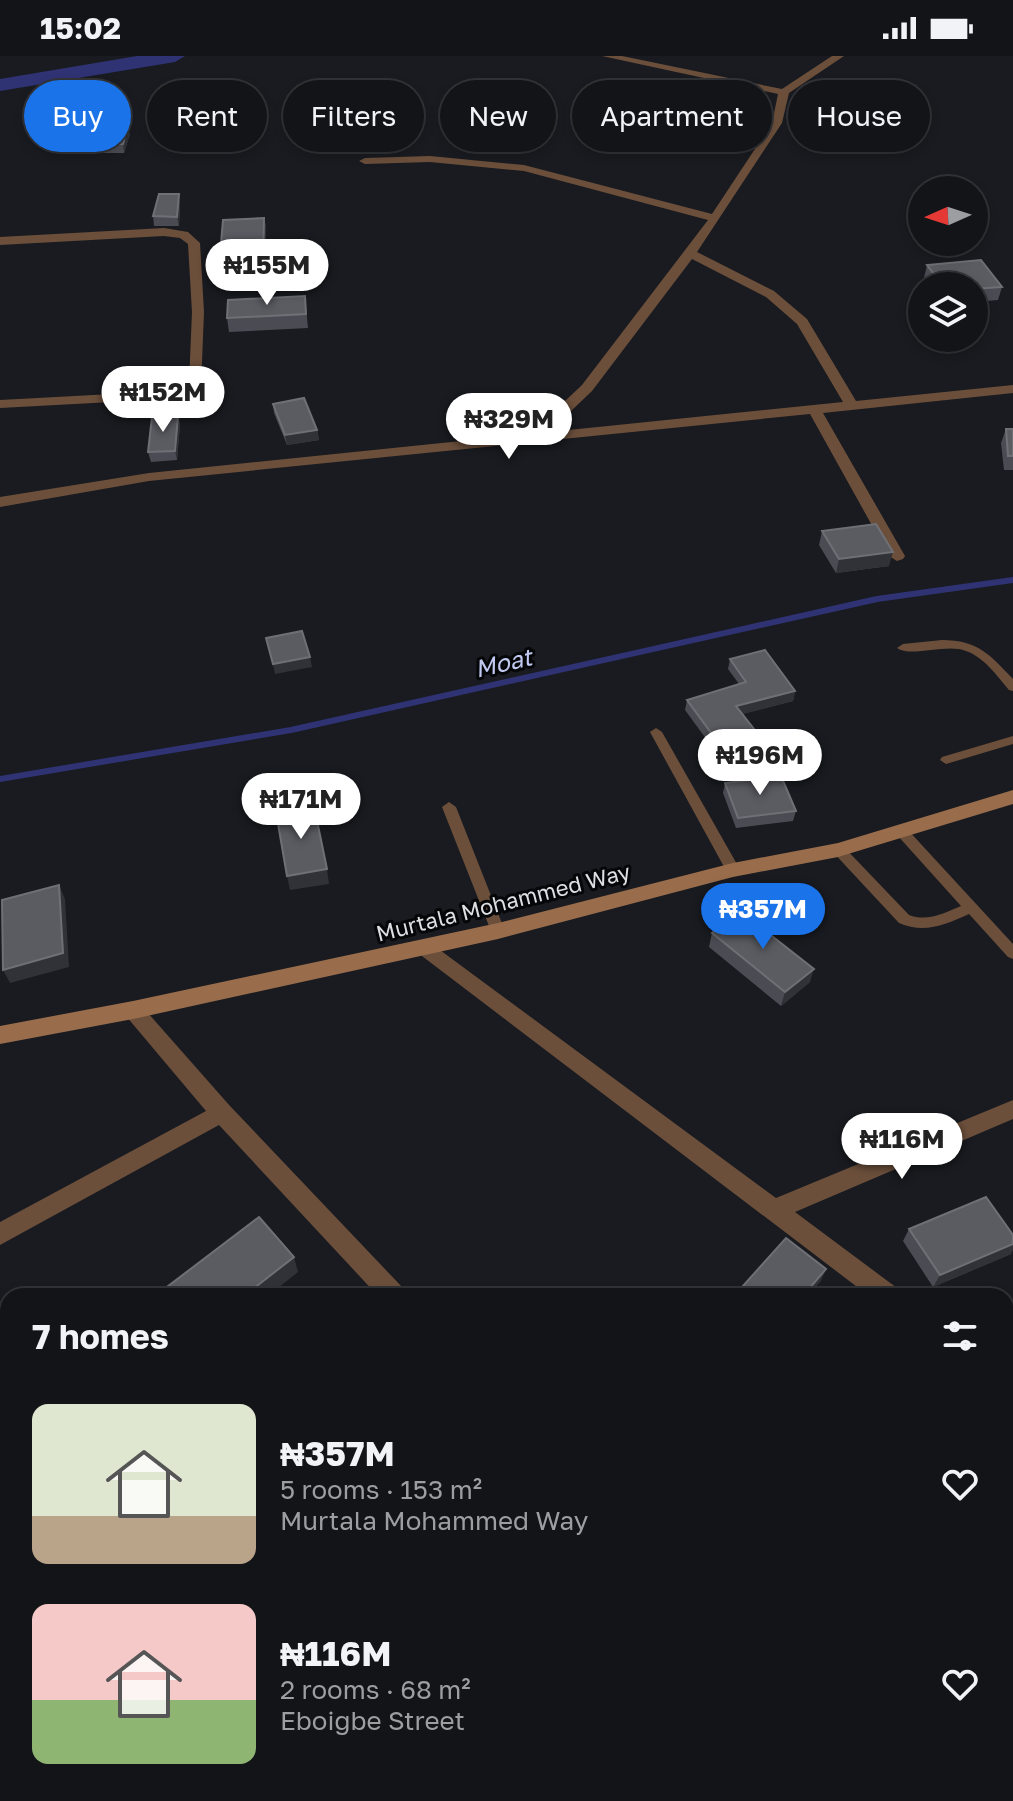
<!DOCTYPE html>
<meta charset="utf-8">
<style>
body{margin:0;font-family:"Golos Text",sans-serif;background:#1c1d21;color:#f1f3f6;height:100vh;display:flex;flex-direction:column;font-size:30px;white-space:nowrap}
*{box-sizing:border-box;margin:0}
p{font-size:26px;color:#9d9ea2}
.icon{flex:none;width:44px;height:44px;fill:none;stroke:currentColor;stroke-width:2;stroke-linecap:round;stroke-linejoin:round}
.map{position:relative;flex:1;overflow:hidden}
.sheet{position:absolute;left:0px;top:1232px;width:1014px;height:514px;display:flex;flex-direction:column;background:#131418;border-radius:24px 24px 0 0;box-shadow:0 4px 12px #0003,0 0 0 2px #323337}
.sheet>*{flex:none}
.top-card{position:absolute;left:24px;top:24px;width:966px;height:72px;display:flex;gap:16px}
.needle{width:52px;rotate:267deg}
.buttons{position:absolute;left:908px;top:120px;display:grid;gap:16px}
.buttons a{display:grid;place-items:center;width:80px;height:80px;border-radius:50%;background:#131418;box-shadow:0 4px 12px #0003,0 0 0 2px #323337;font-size:40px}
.price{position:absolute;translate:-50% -68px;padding:0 18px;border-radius:28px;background:#fff;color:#222;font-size:26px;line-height:52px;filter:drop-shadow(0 2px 4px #0008)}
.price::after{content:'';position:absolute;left:50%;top:48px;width:24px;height:18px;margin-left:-12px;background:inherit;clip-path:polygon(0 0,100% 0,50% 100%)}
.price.selected{background:#1a73e8;color:#fff}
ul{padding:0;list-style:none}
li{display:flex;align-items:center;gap:24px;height:200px;padding:0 32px}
li span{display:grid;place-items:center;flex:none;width:224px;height:160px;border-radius:16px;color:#555}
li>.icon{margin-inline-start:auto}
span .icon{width:96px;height:96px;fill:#fffc;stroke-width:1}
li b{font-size:34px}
h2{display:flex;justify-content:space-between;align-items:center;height:96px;padding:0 32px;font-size:34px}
.pill{padding:0 28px;border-radius:36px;background:#131418;box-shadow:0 4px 12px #0003,0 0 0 2px #323337;font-size:28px;line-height:72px}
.pill.selected{background:#1a73e8;color:#fff}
.status{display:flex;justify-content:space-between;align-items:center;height:56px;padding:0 40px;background:#131418;direction:ltr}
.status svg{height:22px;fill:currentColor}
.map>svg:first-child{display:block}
</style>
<div class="status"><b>15:02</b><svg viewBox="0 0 49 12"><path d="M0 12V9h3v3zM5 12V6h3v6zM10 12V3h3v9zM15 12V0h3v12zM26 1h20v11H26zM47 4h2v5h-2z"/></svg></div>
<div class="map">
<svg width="1013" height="1745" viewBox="0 0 1013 1745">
<rect width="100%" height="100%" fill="#191b20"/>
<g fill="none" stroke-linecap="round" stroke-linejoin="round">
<path stroke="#2f3373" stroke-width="6" d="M0,723L291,674L877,543L1013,524"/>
<path fill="#2f3373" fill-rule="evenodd" d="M137,0H185L175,6L0,35V23Z"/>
<path fill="#6b4f3b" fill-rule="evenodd" d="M942,584C978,584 990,599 1013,623V635L1009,634C997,620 984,601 966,595C946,587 911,602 897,592L903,588Z
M656,672L662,676L738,810L740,814L738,818H728L650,676Z
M1013,680V688L946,708L940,704L942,701Z
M449,746L456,751L505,875L503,879H493L491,875L442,751Z
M903,772L908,774L1013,888V903L1008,901L969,858C945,869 924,878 899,867L831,794L838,789L843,790L909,859C928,866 944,857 961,850L898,780L896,777L898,774Z"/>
<path fill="#6b4f3b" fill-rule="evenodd" d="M602,0H622L782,33L832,0H844L789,37L782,67L697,196L774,235L807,263L856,345L1013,329V337L823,357L905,500L903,503L897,505L889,500L810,358L149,425L0,451V441L149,417L530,378L582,329L708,164L524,115L430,106L365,108L359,105L365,102L430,100L524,109L712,158L772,67L778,38ZM692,203L766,241L797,268L843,346L549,376L592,335Z
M164,172L188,176L200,187L204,256L201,331L192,338L168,343L0,352V344L168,335L182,332L189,327L192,256L188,188L180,182L164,180L0,189V181Z
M425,883L776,1142L1013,1044V1063L795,1156L897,1232L900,1240H869L418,897L415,891L418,885Z
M133,945L140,948L230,1050L403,1232L406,1240H378L219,1069L0,1189V1166L206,1055L126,960L123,954L126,948Z
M1006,1315L1013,1317V1344L1006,1342Z
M8,1588V1620L0,1623V1591Z
M374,1738H408L405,1745H371Z
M884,1738H918L921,1745H887Z"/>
<path fill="#996d4c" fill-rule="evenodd" d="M1013,734V748L838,801L733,821L498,883L133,963L0,988V970L133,945L498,867L733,807L838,787Z"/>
</g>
<path fill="#4b4c53" d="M130,78L124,97H94L92,89Z
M180,147L179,170H154L153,160Z
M264,162L266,171L264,219L221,220L219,211Z
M927,209L1002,231L998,244L974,246V230H929L924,222Z
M305,240L308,272L229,276L227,262Z
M273,348L317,374L319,384L287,389L274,357Z
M178,360L180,369L177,404L151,406L148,396Z
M1006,373H1013V414H1004L1001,387Z
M822,475L889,510L836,517L819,489Z
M730,603L795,635L793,645L742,658L753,683L715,695L685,654L687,644L739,628L728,613Z
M725,727L796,755L793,765L736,772L723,737Z
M712,877L810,926L781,950L709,891Z
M909,1173L1011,1198L933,1231L903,1185Z
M1006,1367L1013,1472L1006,1480Z"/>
<path fill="#303238" d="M128,69L130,78L124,97L123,88Z
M179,138L180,147L179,170L177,161Z
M264,162L266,171L264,219L263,209Z
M178,360L180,369L177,404L175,395Z
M317,374L319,384L287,389L285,379Z
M893,496L889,510L836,517L839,503Z
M310,601L312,611L275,618L273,608Z
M795,635L793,645L735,660L736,650Z
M754,673L753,683L715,695L717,685Z
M327,813L329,828L290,834L287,820Z
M59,829L65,843L69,911L10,927L3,914Z
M814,913L810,926L781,950L785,936Z
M1013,1188V1194L1011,1198L933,1231L940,1219Z
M294,1201L298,1216L268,1240H244Z
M826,1213L821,1225L808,1240H803Z"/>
<path fill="#5b5c62" stroke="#6f7076" stroke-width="2" d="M128,69L123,88L92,89L98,70Z
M159,138H179L177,161L153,160Z
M264,162L263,209L219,211L223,164Z
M981,204L1002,231L974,233V230H943L927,209Z
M305,240L306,258L227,262L228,244Z
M304,342L317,374L285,379L273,348Z
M178,360L175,395L148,396L152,361Z
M1006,373H1013V400H1008Z
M876,468L893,496L839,503L822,475Z
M302,575L310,601L273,608L266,582Z
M765,594L795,635L736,650L754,673L717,685L687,644L746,626L730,603Z
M781,720L796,755L738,762L725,727Z
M314,750L327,813L287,820L276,756Z
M59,829L63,897L3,914L2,844Z
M740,855L814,913L785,936L712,877Z
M986,1141L1013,1179V1188L940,1219L909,1173Z
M259,1161L294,1201L244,1240H155Z
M786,1182L826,1213L803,1240H734Z
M1011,1361L1013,1363V1472L1011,1474L1006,1470V1367Z"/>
<g text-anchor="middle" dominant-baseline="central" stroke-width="6" stroke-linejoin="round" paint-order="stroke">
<g font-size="22" fill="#dedfe3" stroke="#050608">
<text transform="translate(503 846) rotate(-14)">Murtala Mohammed Way</text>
</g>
<g font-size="24" font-style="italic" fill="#c1c9f0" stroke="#050608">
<text transform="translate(503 606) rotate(-13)">Moat</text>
</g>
</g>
</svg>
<div class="buttons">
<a><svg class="needle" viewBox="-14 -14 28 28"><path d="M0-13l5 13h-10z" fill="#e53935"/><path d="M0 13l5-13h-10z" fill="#9d9ea2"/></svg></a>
<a><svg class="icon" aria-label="layers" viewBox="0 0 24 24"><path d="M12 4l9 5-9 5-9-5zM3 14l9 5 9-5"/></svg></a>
</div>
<b class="price" style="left:267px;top:251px">₦155M</b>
<b class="price" style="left:163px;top:378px">₦152M</b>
<b class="price" style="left:509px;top:405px">₦329M</b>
<b class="price" style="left:760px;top:741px">₦196M</b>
<b class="price" style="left:301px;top:785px">₦171M</b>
<b class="price selected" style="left:763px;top:895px">₦357M</b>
<b class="price" style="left:902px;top:1125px">₦116M</b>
<div class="top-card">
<a class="pill selected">Buy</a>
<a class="pill">Rent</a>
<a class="pill">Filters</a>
<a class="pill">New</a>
<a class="pill">Apartment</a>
<a class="pill">House</a>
</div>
<section class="sheet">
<h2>7 homes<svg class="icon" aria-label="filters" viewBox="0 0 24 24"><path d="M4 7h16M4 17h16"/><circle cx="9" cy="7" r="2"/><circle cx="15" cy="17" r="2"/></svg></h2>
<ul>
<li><span style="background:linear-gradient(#dfe7d0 70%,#b9a48a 0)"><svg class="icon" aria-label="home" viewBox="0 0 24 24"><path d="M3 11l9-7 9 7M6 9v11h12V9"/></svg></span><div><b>₦357M</b><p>5 rooms · 153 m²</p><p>Murtala Mohammed Way</p></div><svg class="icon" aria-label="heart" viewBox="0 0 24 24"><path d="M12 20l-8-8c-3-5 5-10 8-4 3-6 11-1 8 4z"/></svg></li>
<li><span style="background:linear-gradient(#f6c9c9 60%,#8fb573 0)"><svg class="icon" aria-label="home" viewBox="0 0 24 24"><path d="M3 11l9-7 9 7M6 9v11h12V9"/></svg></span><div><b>₦116M</b><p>2 rooms · 68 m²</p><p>Eboigbe Street</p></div><svg class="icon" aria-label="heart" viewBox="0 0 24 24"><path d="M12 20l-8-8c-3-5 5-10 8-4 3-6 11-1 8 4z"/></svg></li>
</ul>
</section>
</div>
